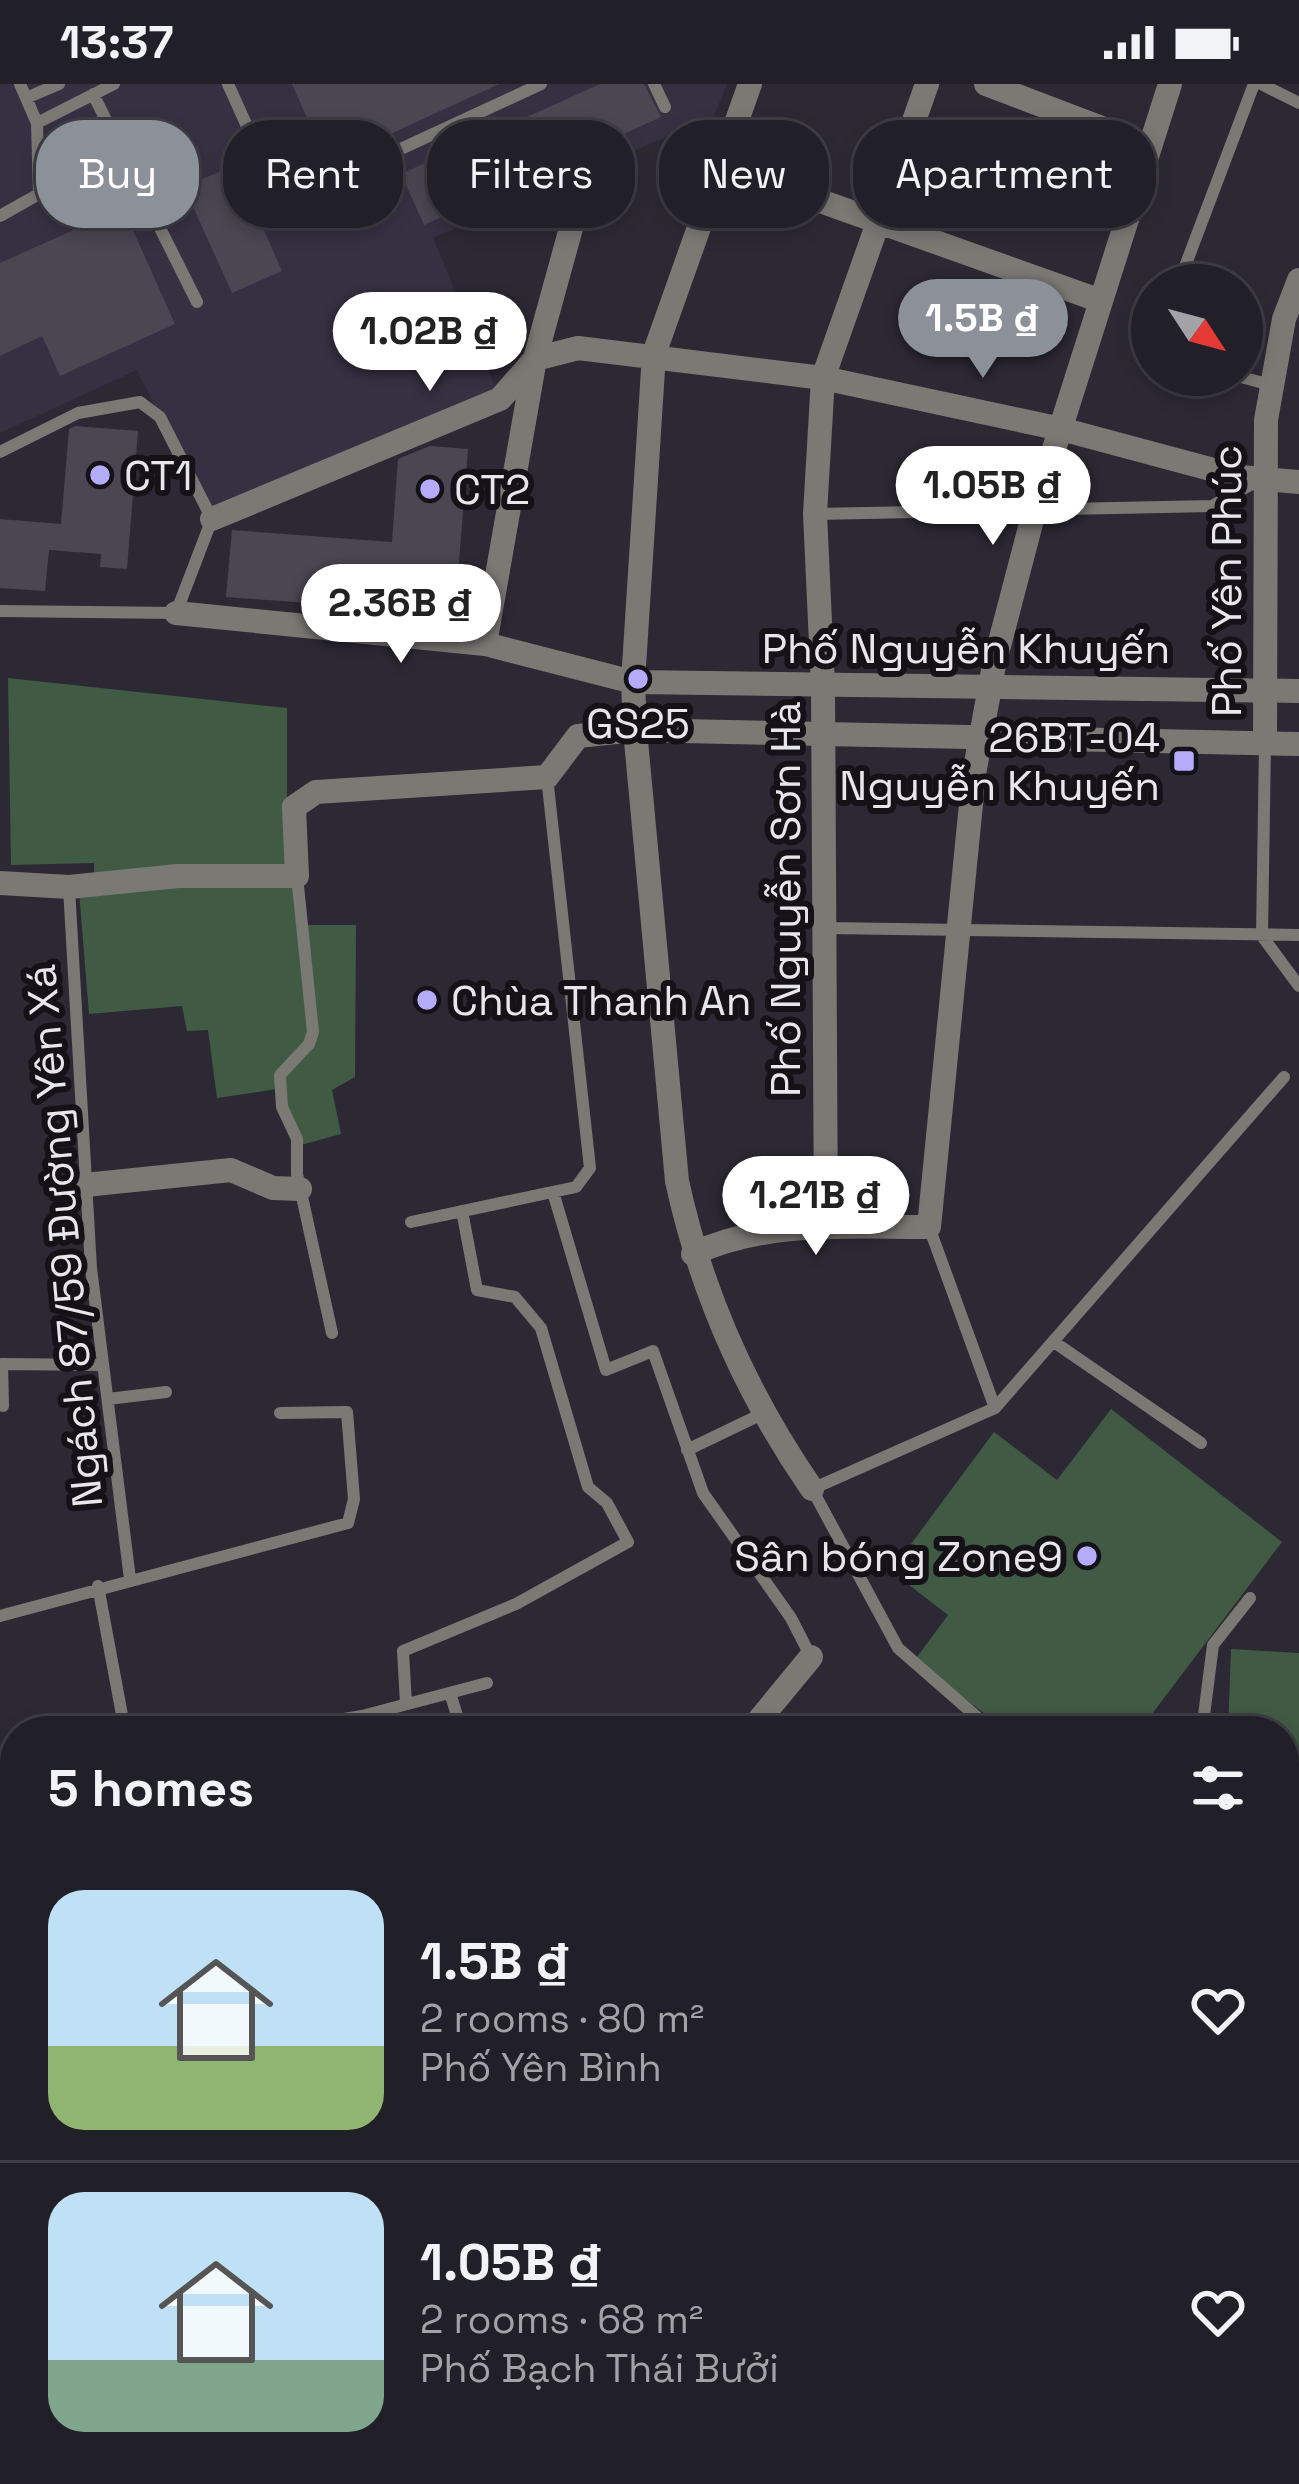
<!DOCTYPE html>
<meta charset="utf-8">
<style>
body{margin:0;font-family:"Space Grotesk",sans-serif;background:#2d2c33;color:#f1f3f6;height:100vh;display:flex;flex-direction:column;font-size:45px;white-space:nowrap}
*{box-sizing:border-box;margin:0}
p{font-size:39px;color:#a2a2a7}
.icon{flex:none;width:66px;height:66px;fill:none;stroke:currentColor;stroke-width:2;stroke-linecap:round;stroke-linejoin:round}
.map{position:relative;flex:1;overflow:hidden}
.side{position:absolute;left:0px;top:1632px;width:1299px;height:768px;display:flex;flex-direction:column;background:#211f27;border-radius:48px 48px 0 0;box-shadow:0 6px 18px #0003,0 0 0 3px #3e3d44}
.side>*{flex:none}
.hud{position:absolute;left:36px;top:36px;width:1227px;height:108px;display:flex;gap:24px}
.needle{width:78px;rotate:126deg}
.controls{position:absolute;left:1131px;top:180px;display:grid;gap:24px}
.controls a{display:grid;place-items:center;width:132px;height:132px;border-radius:50%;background:#211f27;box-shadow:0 6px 18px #0003,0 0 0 3px #3e3d44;font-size:60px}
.price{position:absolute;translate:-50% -102px;padding:0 27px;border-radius:42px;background:#fff;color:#222;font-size:39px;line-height:78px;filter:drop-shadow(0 3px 6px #0008)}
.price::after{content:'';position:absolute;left:50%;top:72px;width:36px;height:27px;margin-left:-18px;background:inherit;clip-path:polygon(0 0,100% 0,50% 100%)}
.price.selected{background:#8c9099;color:#fff}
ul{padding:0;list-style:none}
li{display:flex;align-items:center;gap:36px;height:300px;padding:0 48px}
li+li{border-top:3px solid #3e3d44}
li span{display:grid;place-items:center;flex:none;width:336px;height:240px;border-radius:36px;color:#555}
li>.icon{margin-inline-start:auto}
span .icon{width:144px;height:144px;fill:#fffc;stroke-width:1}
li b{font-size:51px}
h2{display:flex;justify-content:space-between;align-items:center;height:144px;padding:0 48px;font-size:51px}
.pill{padding:0 42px;border-radius:48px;background:#211f27;box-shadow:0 6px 18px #0003,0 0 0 3px #3e3d44;font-size:42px;line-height:108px}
.pill.selected{background:#8c9099;color:#fff}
.status{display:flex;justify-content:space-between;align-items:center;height:84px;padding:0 60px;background:#211f27;direction:ltr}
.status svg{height:33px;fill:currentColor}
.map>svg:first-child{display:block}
</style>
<div class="status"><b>13:37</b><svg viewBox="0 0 49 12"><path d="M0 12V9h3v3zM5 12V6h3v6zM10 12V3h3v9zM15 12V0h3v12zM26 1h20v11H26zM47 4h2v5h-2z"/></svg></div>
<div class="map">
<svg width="1299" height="2400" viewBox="0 0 1299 2400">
<rect width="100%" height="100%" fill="#2c2934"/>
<path fill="#363142" d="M0,0H727L714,32L433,154L500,315L212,435L137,286L0,349Z"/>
<path fill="#405a44" d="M8,594L287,624V782L137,784L94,794V779L11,781Z
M200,800L293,801L306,841H356L355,993L332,1006L341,1050L301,1061L277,1005L217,1014L208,946L187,947L182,922L89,930L79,807Z
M1111,1325L1282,1458L1139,1647H1008L914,1577L948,1531L891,1487L994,1348L1057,1396Z
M1231,1565L1299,1569V1754L1284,1753V1647H1228Z"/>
<path fill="#4a4652" d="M292,0H499L327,79Z
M600,0H644L661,33L424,141L401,90Z
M235,81L282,187L232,209L184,103Z
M123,124L175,240L60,292L42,252L0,272V179Z
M75,342L138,347L127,485L100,483L101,470L49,466L45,507L0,504V435L61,440L69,345Z
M430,362L468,365L457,503L430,501L431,488L379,484L375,524L226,513L232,446L392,458L398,375Z"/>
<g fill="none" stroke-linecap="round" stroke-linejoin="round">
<path stroke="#7b7974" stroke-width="12" d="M228,0L282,120L541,0
M654,0L665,23
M1261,0L1299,19
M93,10L197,218
M26,14L59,0
M37,39L114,0
M0,132L39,110L37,39L20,0
M1178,201L1254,0
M1233,291L1271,301
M0,368L78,329L140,318L160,333L212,435L176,529L0,527
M815,430L1212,422L1252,400
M1265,660L1262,852L1299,902
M297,792L313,948L309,960L280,991L282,1023L297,1055V1090L332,1249
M69,804L91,1184L130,1495
M826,844L1299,851
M553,1108L606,1286L653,1267L703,1409L791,1534L811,1573
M411,1138L576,1103L590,1084L547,693
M929,1143L995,1324
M1054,1258L1201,1359
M108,1315L166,1308
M3,1322L2,1280L102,1281
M687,1366L764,1329
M98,1502L125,1647
M0,1532L348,1439L354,1415L347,1328L280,1329
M450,1609L462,1647
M406,1620L403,1567L516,1520L628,1458L607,1419L588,1403L541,1244L515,1213L477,1206L462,1127
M275,1647L362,1632L487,1599
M993,1647L898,1564L812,1405L995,1324L1284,993
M1202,1647L1213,1561L1250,1514
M1284,1844L1299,1845
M0,1945L15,1940
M0,2010L15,2003
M1284,2262L1295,2246
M1284,2340L1299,2318
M1276,2385L1279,2400
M136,2400L139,2385"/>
<path stroke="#7b7974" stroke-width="24" d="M750,0L654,270L633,598L635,646L677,1097C701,1208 747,1311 812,1405
M986,0L1149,62
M719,81L1101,217
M212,435L500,315L535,275L578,264L823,294L1061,345L1240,393L1299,398
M176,529L485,560L633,598
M485,560L535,275L576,126
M1265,659L1266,336L1284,235L1299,196
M0,799L69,803L178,792H297L294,723L316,708L547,693L578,652L635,646
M85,1101L231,1086L273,1104L300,1105
M826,1143L823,602L815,430L823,294L927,0
M693,1170C765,1136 851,1143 929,1143L974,690L994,581L1034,428L1170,0
M750,1647L811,1573
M1284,1991L1299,1999
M902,2385L912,2400
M270,2400L280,2385
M1087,2400L1088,2385"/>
<path stroke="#7b7974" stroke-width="24" d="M633,598L1299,607
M635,646L1299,660
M1284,2239L1299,2248
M708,2400L734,2385"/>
</g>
<g fill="#b4acf9" stroke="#141217" stroke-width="4.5">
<circle cx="100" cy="391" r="12"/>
<circle cx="430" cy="405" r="12"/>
<circle cx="638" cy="595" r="12"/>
<rect x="1172" y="665" width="24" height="24" rx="6"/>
<circle cx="427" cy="916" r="12"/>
<circle cx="1087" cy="1472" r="12"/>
</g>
<g text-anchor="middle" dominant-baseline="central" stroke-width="12" stroke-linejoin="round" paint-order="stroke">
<g font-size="42" fill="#e8e6ed" stroke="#141217" text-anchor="start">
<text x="124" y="391">CT1</text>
<text x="454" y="405">CT2</text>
<text x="638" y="639" text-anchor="middle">GS25</text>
<text x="1160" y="653" text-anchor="end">26BT-04<tspan x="1160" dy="48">Nguyễn Khuyến</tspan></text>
<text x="451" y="916">Chùa Thanh An</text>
<text x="1063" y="1472" text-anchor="end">Sân bóng Zone9</text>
</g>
<g font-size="42" fill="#e8e6ed" stroke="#141217">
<text transform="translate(1226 497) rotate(-90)">Phố Yên Phúc</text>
<text x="966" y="564">Phố Nguyễn Khuyến</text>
<text transform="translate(785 815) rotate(-90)">Phố Nguyễn Sơn Hà</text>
<text transform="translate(64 1152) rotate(-95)">Ngách 87/59 Đường Yên Xá</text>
</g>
</g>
</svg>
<div class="controls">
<a><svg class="needle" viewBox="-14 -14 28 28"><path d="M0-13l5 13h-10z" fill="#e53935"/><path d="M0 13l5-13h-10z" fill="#a2a2a7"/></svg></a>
</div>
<b class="price selected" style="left:983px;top:297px">1.5B ₫</b>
<b class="price" style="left:430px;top:310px">1.02B ₫</b>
<b class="price" style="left:993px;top:464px">1.05B ₫</b>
<b class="price" style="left:401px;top:582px">2.36B ₫</b>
<b class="price" style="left:816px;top:1174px">1.21B ₫</b>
<div class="hud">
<a class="pill selected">Buy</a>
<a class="pill">Rent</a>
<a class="pill">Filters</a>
<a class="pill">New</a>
<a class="pill">Apartment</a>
</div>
<section class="side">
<h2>5 homes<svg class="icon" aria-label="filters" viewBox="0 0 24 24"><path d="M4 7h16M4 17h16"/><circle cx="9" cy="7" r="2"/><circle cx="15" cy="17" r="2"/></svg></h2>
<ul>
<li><span style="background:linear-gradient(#bfe0f5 65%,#8fb573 0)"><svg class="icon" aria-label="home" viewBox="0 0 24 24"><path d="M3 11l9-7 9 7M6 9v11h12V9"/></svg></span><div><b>1.5B ₫</b><p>2 rooms · 80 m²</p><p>Phố Yên Bình</p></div><svg class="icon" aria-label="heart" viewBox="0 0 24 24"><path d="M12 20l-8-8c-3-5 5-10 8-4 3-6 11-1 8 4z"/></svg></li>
<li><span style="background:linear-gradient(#bfe0f5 70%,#7fa58c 0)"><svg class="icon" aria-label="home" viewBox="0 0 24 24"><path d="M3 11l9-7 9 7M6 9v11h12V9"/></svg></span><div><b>1.05B ₫</b><p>2 rooms · 68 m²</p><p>Phố Bạch Thái Bưởi</p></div><svg class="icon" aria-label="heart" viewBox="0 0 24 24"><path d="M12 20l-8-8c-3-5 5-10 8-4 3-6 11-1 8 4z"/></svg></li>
</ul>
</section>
</div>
